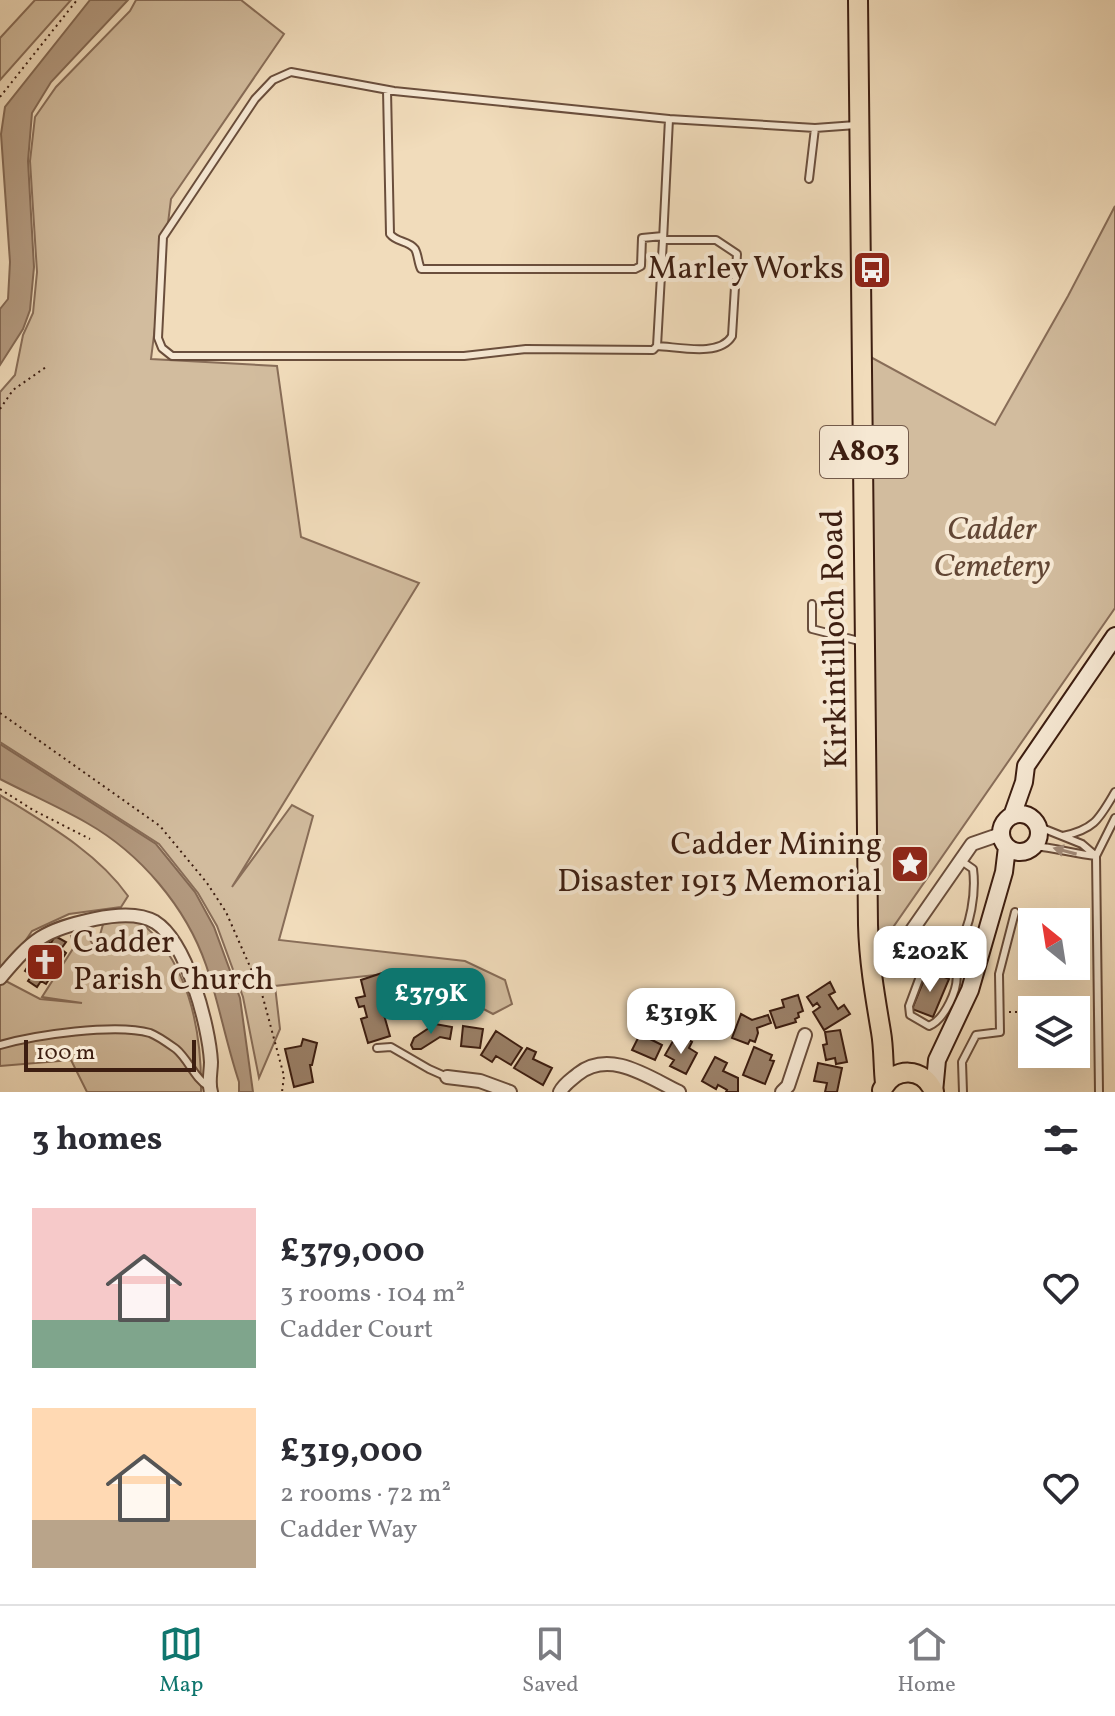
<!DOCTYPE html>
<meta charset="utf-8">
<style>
body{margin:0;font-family:Vollkorn,serif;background:#f2f2f3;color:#2b2b33;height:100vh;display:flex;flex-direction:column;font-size:30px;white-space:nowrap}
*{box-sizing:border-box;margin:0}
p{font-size:26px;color:#7c7c81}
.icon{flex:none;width:44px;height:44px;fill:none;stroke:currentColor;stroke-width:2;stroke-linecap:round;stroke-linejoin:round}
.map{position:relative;height:1092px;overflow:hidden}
.drawer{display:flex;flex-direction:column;background:#fff;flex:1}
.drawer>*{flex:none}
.needle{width:52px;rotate:330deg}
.tools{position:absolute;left:1018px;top:908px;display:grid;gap:16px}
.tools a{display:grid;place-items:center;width:72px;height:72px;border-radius:0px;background:#fff;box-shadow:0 8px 32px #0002;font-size:40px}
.scale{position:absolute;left:24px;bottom:20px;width:172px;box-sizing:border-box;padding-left:8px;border:4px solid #3d1e11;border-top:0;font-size:22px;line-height:28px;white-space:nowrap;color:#3d1e11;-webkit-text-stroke:6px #f6e8d3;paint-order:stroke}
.price{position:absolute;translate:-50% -68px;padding:0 18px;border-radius:16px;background:#fff;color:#222;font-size:26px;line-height:52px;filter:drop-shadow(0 2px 4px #0008)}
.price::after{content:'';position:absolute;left:50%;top:48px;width:24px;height:18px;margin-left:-12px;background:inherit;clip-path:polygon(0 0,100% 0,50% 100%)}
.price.on{background:#0f766e;color:#fff}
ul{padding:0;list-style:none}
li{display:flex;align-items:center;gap:24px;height:200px;padding:0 32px}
li span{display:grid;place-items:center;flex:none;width:224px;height:160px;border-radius:0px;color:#555}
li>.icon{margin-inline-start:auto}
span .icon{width:96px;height:96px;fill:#fffc;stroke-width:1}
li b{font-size:34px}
h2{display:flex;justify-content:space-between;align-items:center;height:96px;padding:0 32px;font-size:34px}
.tab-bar{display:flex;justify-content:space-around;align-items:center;height:112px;border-top:2px solid #e1e1e2;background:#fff;font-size:22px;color:#7c7c81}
.tab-bar a{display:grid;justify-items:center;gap:4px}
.tab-bar .on{color:#0f766e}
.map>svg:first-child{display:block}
</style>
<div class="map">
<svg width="1115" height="1092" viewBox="0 0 1115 1092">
<rect width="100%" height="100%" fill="#f1dcbb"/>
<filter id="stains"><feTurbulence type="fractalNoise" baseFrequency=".0025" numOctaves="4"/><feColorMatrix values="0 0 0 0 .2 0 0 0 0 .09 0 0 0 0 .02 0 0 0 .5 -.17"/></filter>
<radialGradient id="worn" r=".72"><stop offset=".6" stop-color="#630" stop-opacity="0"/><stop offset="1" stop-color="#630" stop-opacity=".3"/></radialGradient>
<path fill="#d2bc9e" stroke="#886d58" stroke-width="2" d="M35,0H71L0,80V38Z
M136,0H241L284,34L171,199L151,359L277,366L301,537L419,583L232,887L292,805L313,816L279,940L465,961L505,980L512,1004L493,1014L412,971L275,986L280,1029L259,1078L243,997L217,926L198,893L159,844L0,742V392L15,375L23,335L33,313L37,272L30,161L35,117L56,87L130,11Z
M1115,206V608L873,956L867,355L995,425L1068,296Z
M0,795C45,823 97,852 128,896L121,907L69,914L32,931L0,978L40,999L82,1003L42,997L74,947L71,936L84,931L96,949L104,921L134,917C188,957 202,1028 201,1092H87L71,1060L0,1066Z"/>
<path fill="#b49b81" stroke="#846954" stroke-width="2" d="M90,0H128L51,82L32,113L28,161L34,267L30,310L23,329L0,365V309L8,299L10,262L1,134L5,107Z
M0,744L156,844L195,892L214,927L240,998L253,1092H239V1082C226,1043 219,1003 206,965C186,907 140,853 87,823C59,807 29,794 0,779Z"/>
<path fill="#9b8169" stroke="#3d1e11" stroke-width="2" d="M55,936L66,942L61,949L66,953L46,984L41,981L37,987L28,981L32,975L25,971L45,939L51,943Z
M391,970L396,988L384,991L392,1013L384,1015L390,1036L368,1043L361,1019L367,1017L364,1006L359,1007L356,998L365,996L361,980Z
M928,970L949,979L933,1017L912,1009Z
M830,982L835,992L829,995L838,1009L844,1005L850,1014L824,1030L813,1012L820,1007L817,1003L813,1006L807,997Z
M798,995L803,1011L798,1013L799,1017L795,1019L796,1022L776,1028L770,1011L784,1007L782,1000Z
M741,1014L752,1020L768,1015L771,1023L757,1028L758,1033L755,1042L750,1040L748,1044L732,1038Z
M435,1024L452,1027L450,1039L440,1037L421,1049H413L411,1045L414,1038Z
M463,1026L483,1029L480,1048L461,1046Z
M840,1030L847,1062L836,1064L835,1058L826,1060L823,1045L827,1044L825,1032Z
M496,1031L522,1048L511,1065L496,1056L492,1062L481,1055Z
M640,1034L662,1045L655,1060L632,1050Z
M685,1038L692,1042L689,1048L697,1053L686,1074L670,1066L674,1060L665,1055L673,1041L681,1045Z
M303,1039L317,1043L312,1065H310L313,1082L294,1087L285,1049L301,1046Z
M754,1047L772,1055L770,1060L774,1061L765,1084L743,1075Z
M527,1048L536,1052L533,1059L552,1068L543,1085L514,1068Z
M715,1057L727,1063L723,1071L738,1078V1092H726L727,1090L718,1085L716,1089L702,1081Z
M818,1063L842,1068L837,1092H825L827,1083L814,1081Z"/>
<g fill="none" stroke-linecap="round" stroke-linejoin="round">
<defs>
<path id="lane" d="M387,90L390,234C397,243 408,240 415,249C418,254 418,263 421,269H635L641,266L642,238L663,236
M809,179L815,128
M663,240L657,346C679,347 720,357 732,336L737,254L716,240H663L669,119L815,128L856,125
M657,346L653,350L526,349L464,356H172L162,348L158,338L163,237L255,99L273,80L291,72L394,91L669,119
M812,604V629L863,642
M1037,826L1082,844L1096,856
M1063,836C1095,829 1099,819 1115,792
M1034,846C1056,848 1075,854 1096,856
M898,950L918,962L936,963C942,958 952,953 957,947C971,927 976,892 973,869L960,860
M925,963L909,1006L910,1015L929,1026C944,1020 960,988 956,971C955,965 951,959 949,953
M0,1045C35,1035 116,1023 150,1033C158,1036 169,1044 176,1049C189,1060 194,1078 209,1087
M377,1048L391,1047L429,1069L447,1077
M963,1092L962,1062L976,1035L1000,1032L999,974L1015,912
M1099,1092L1096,856L1115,818"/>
<path id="street" d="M892,959L972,844L1001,834
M0,978C33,939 43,930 95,919C114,915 138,912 155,922C187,942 209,1026 211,1062C211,1072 208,1082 211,1092
M447,1077L480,1081L510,1092
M560,1092C564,1084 571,1080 578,1074C610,1049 648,1077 679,1092
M782,1092L788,1086L805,1035"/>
<path id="secondary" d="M1001 833a19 19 0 1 1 38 0a19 19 0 1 1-38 0Z
M1012,816L1024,782L1026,766L1115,636
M934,1092L937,1060L970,990L1004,872L1007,847"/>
<path id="primary" d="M858,0L868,925C869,962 875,996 881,1032C884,1049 883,1066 885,1083
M882,1090C894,1066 924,1067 934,1092"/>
</defs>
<use href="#lane" stroke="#6a4e3c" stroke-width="10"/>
<use href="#street" stroke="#6a4e3c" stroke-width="16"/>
<use href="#secondary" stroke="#3d1e11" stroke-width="20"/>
<use href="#primary" stroke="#3d1e11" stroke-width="22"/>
<path stroke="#3d1e11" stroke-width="2" stroke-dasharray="2 4" stroke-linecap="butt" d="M0,97L77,0
M0,409L13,390L46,367
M0,713L160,826L207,883L226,912L262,994L284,1076L282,1092
M0,789L33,810L90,839
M1076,1011H1088
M1009,1012H1032"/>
<use href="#lane" stroke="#f6e8d3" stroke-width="6"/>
<use href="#street" stroke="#f6e8d3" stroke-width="12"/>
<use href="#secondary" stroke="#f6e8d3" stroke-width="16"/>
<use href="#primary" stroke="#f1dcbb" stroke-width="18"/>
</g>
<defs><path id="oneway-solid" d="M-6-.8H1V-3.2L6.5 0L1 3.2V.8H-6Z" transform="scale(2)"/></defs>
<use fill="#a38d7c" href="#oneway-solid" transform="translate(1065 851) rotate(-165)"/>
<defs>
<symbol id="bus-square" viewBox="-11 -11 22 22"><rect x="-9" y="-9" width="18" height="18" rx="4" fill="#8f2418" stroke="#f6e8d3"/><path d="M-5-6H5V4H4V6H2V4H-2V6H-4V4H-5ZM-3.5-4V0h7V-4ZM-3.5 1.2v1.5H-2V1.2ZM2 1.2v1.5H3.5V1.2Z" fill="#fff"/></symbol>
<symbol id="sight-square" viewBox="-11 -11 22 22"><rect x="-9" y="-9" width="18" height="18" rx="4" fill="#8f2418" stroke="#f6e8d3"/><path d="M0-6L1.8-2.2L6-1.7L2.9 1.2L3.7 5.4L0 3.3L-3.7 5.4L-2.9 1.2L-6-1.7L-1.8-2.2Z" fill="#fff"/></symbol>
<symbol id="church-square" viewBox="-11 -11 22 22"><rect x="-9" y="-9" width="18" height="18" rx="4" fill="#8f2418" stroke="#f6e8d3"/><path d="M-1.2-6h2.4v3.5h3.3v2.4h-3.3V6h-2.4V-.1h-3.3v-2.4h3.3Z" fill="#fff"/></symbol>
</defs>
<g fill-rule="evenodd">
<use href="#bus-square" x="850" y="248" width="44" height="44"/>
<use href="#sight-square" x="888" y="842" width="44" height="44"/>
<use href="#church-square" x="23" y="940" width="44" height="44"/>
</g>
<g text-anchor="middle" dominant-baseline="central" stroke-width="8" stroke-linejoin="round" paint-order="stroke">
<rect fill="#f6e8d3" stroke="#745b4b" stroke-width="2" x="820" y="426" width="88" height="52" rx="6"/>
<g font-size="30" font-weight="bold" fill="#3d1e11">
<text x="864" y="452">A803</text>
</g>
<g font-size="32" fill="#3d1e11" stroke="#f6e8d3" text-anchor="end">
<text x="844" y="270">Marley Works</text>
<text x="882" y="846">Cadder Mining<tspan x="882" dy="37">Disaster 1913 Memorial</tspan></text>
<text x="73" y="944" text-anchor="start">Cadder<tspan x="73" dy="37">Parish Church</tspan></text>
</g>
<g font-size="32" font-style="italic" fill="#624634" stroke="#f6e8d3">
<text x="992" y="531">Cadder<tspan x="992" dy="37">Cemetery</tspan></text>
</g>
<g font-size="32" fill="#3d1e11" stroke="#f6e8d3">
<text transform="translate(836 639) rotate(-91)">Kirkintilloch Road</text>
</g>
</g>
<rect width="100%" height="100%" filter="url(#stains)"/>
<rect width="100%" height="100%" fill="url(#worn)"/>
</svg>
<div class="tools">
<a><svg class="needle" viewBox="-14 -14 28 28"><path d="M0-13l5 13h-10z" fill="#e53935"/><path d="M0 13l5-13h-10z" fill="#7c7c81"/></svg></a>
<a><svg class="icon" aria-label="layers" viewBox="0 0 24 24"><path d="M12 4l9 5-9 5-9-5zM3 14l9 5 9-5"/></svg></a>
</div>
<div class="scale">100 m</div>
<b class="price" style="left:930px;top:994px">£202K</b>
<b class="price on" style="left:431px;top:1036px">£379K</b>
<b class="price" style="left:681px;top:1056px">£319K</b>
</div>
<section class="drawer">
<h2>3 homes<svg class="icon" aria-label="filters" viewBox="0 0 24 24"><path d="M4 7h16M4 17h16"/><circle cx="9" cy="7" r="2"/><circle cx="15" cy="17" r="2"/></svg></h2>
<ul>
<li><span style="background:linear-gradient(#f6c9c9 70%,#7fa58c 0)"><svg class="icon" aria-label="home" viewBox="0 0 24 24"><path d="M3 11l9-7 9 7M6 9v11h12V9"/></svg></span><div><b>£379,000</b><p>3 rooms · 104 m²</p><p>Cadder Court</p></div><svg class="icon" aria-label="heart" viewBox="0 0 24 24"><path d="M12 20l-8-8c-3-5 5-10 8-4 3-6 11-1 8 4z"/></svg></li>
<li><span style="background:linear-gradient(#ffd9b3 70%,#b9a48a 0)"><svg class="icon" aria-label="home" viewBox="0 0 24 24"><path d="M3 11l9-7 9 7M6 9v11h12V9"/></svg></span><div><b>£319,000</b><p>2 rooms · 72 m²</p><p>Cadder Way</p></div><svg class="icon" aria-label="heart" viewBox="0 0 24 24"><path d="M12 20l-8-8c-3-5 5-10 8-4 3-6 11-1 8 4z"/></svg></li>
</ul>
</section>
<nav class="tab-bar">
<a class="on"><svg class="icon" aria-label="map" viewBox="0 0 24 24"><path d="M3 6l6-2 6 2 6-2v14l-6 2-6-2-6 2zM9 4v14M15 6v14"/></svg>Map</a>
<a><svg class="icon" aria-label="saved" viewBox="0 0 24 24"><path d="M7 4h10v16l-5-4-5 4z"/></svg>Saved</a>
<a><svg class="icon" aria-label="home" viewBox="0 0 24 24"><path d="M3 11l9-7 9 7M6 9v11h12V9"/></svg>Home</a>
</nav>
